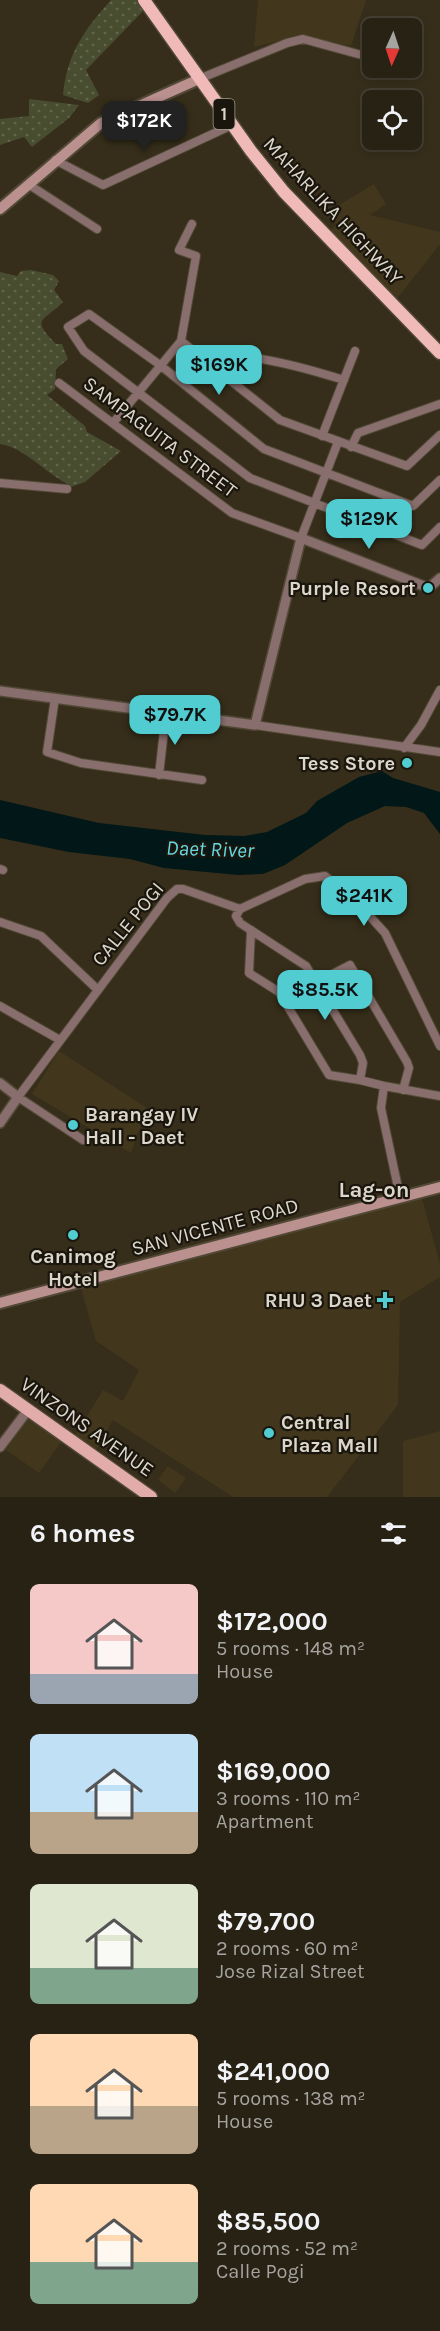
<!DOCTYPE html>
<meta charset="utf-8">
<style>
body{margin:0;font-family:Karla,sans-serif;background:#302a1d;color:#f1f3f6;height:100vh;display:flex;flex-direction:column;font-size:22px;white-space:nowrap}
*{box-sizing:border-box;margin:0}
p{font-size:20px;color:#a5a4a0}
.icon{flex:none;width:33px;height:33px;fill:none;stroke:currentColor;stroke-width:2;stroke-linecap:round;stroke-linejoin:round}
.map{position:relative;height:1497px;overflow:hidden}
.sheet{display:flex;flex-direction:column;background:#282214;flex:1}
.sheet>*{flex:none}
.needle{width:39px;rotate:183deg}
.buttons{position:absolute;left:362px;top:18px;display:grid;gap:12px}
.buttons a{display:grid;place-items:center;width:60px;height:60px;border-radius:9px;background:#282214;box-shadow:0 3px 9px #0003,0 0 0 2px #443f34;font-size:30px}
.price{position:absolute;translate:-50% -51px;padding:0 14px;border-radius:12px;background:#51ccd1;color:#111;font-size:20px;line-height:39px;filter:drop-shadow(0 2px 3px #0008)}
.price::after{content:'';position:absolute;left:50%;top:36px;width:18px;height:14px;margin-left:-9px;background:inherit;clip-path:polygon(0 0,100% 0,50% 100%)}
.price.on{background:#222;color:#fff}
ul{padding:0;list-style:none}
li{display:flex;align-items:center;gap:18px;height:150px;padding:0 30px}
li span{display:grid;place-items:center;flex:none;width:168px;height:120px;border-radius:9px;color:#555}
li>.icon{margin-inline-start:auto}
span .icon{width:72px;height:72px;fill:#fffc;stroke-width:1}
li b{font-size:26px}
h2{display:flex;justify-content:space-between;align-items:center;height:72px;padding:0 30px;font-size:26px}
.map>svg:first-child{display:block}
</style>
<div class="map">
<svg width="440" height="1497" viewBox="0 0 440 1497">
<defs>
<pattern id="grass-dots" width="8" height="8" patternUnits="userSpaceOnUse" patternTransform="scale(1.5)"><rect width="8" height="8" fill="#484d30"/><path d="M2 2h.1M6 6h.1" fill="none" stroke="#62664d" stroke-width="1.8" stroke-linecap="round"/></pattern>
</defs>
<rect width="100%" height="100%" fill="#362e1a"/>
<path fill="#42371c" d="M258,0H366L351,46L299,36L254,47Z
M374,184L386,204L370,215L440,232V244L396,300L330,231L336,224L326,213Z
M59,1051L147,1108L131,1153L32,1094Z
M421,1195L440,1264V1277L400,1302L398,1405L327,1497H233L113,1420L95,1452L73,1439L103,1390L123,1401L139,1370L96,1341L81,1288Z
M28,1419L61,1442L39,1473L6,1450Z
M440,1431V1497H403V1441Z
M168,1466L186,1478L175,1493L158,1480Z"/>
<path fill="url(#grass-dots)" d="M111,0H137L143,11L86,70L99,95L88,103L63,95C67,54 84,30 111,0Z
M29,99L79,105L69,118L32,147L24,137L0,145V119L29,116Z
M31,270L53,275L59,281L54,290L63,302C43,322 30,318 56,344H62L68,359L56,369L55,389L47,395L85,426L87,432L121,451L85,482L65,489L66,483C43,471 25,448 0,444V272L17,276L21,271Z"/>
<path fill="#011718" d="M382,771L393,778L440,792V834L424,813L406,807L385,806L347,823L285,865L263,874L238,875L164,868L130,859L69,852L0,838V800L99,823L205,835L244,836L267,832L306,813L317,801L359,777Z"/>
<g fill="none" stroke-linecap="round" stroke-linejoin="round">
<defs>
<path id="minor" d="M199,79L287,43L303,39L369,57
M55,160L103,185L232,125
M28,184L97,229
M181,341L280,420L407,466L440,435
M211,364C216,362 222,357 228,357C256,354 315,371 344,380
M59,383L232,513L301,538L338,442
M113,423L181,341L196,256L179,250L192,224
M322,436L355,351
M351,447L358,433L440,404
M440,480L413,506L264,449L160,365L89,314L68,327L84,351L250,478L422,545L440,527
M0,483L67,489
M55,698L47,752L81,763L202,780
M255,725L440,752
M404,748L421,725L440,690
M159,775L166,713
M0,869L3,870
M240,909L305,879L325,876L355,900L385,933L440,1046
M0,922L41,936L98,990
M251,930L249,973L279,992L329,1075L360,1080
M317,982L350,965L407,1062L409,1068L403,1090
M0,1006L60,1040
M384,1086L440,1096
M83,1140L18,1097L167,898L177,889H183L240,909L236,916L240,923L306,966L360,1055L363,1063L360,1080L384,1086L381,1108L400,1197"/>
<path id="tertiary" d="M0,691L255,725L301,538L429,588L440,578
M0,1083L18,1097L0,1123
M0,1447L28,1410"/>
<path id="secondary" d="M0,209L101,123L199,79
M0,1303L440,1187"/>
<path id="primary" d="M0,1390L151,1497"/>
<path id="trunk" d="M144,0L251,151L284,192L440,353"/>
</defs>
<use href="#minor" stroke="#514936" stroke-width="10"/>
<use href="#tertiary" stroke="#514936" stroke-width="12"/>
<use href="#secondary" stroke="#514936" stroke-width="14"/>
<use href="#primary" stroke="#514936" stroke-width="15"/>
<use href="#trunk" stroke="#514936" stroke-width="15"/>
<use href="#minor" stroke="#886e6d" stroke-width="8"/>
<use href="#tertiary" stroke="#886e6d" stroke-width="9"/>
<use href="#secondary" stroke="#bb9190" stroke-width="10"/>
<use href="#primary" stroke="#e2acab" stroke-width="12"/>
<use href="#trunk" stroke="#f0bab9" stroke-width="12"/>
</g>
<g fill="#51ccd1" stroke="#1a160e" stroke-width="2">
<circle cx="428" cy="588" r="6"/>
<circle cx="407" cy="763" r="6"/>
<circle cx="73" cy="1125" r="6"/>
<circle cx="73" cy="1235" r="6"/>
<path d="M382 1291h6v6h6v6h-6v6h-6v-6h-6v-6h6z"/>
<circle cx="269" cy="1433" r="6"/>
</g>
<g text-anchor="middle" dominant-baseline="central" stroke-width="4.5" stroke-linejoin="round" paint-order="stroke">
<rect fill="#1a160e" stroke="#a29d92" stroke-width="1.5" x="213.5" y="99" width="21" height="30" rx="4.5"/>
<g font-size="18" font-weight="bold" fill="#dcd7cb">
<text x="224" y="114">1</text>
</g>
<g font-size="20" fill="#dcd7cb" stroke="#1a160e">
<text transform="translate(333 211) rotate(47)">MAHARLIKA HIGHWAY</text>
<text transform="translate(160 437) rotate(37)">SAMPAGUITA STREET</text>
<text transform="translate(128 924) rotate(-51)">CALLE POGI</text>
<text transform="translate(215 1227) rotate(-15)">SAN VICENTE ROAD</text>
<text transform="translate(87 1427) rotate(35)">VINZONS AVENUE</text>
</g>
<g font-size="20" font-weight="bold" fill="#dcd7cb" stroke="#1a160e" text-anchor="end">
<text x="416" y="588">Purple Resort</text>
<text x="395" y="763">Tess Store</text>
<text x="85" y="1114" text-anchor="start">Barangay IV<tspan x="85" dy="23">Hall - Daet</tspan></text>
<text x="73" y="1256" text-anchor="middle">Canimog<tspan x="73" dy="23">Hotel</tspan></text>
<text x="372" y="1300">RHU 3 Daet</text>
<text x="281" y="1422" text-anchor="start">Central<tspan x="281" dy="23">Plaza Mall</tspan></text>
</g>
<g font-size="21" font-style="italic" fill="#65d8e0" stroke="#1a160e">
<text transform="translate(210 849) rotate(2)">Daet River</text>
</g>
<g font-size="22" font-weight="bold" fill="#dcd7cb" stroke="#1a160e">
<text x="374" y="1190">Lag-on</text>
</g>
</g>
</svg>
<div class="buttons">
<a><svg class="needle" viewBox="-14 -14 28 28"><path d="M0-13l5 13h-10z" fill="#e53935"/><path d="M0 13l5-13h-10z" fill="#a5a4a0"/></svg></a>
<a><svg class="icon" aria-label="locate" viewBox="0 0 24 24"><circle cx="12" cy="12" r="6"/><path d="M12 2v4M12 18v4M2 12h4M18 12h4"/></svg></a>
</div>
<b class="price on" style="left:144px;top:152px">$172K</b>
<b class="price" style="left:219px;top:396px">$169K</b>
<b class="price" style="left:369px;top:550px">$129K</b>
<b class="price" style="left:175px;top:746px">$79.7K</b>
<b class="price" style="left:364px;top:927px">$241K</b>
<b class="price" style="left:325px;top:1021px">$85.5K</b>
</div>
<section class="sheet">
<h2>6 homes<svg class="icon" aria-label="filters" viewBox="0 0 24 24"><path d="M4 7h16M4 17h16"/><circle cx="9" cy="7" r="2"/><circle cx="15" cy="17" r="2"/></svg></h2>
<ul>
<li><span style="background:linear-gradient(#f6c9c9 75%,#9aa5b1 0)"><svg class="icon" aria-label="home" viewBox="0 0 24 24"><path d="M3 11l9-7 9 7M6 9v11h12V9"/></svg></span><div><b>$172,000</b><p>5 rooms · 148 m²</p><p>House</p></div></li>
<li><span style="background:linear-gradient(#bfe0f5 65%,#b9a48a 0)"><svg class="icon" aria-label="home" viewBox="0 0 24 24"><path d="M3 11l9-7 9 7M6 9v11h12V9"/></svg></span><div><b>$169,000</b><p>3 rooms · 110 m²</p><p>Apartment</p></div></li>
<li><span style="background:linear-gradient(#dfe7d0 70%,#7fa58c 0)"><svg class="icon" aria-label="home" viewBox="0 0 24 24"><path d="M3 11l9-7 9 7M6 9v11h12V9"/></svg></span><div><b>$79,700</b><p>2 rooms · 60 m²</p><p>Jose Rizal Street</p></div></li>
<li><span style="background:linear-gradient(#ffd9b3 60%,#b9a48a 0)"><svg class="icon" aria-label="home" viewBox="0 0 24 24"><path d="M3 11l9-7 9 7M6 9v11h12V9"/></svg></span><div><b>$241,000</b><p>5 rooms · 138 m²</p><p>House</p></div></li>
<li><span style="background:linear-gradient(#ffd9b3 65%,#7fa58c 0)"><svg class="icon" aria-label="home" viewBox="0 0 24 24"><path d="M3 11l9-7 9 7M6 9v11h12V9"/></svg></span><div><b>$85,500</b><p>2 rooms · 52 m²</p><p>Calle Pogi</p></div></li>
</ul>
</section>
